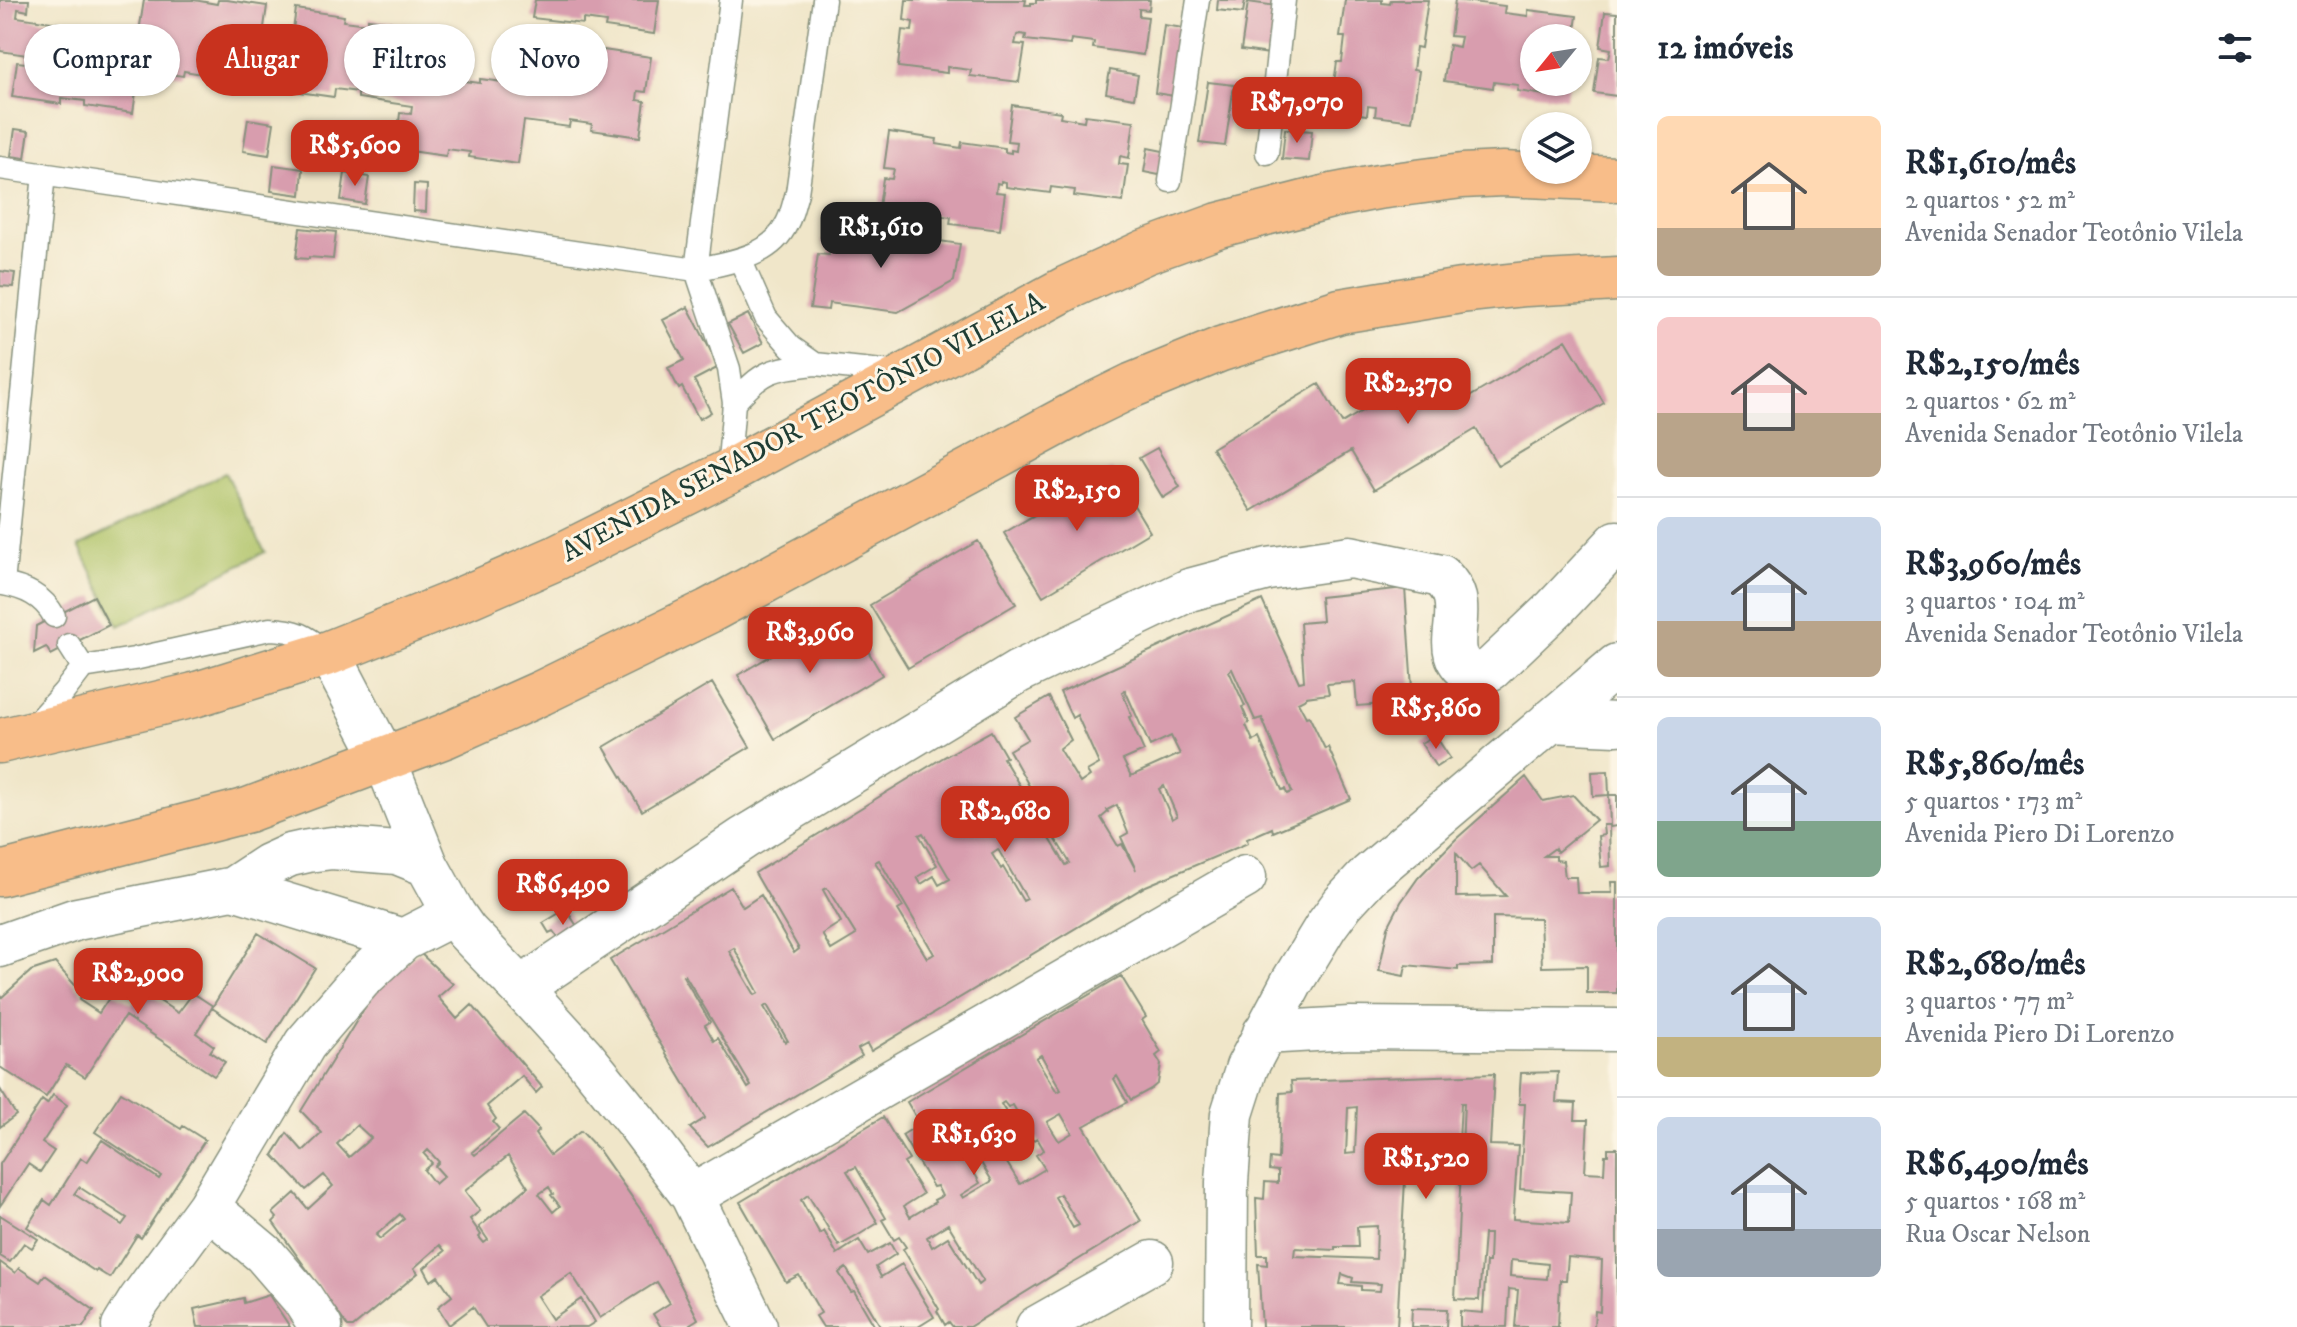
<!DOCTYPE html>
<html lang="pt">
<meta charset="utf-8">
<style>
body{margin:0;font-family:"IM FELL DW Pica",serif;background:#f6f6f7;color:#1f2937;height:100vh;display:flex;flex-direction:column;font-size:30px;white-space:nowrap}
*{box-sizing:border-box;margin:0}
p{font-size:26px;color:#747a83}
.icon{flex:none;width:44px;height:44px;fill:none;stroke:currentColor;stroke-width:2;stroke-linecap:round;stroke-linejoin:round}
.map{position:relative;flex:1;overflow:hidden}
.sheet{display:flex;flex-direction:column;background:#fff;width:680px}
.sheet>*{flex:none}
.hud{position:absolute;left:24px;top:24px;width:760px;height:72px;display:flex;gap:16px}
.needle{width:52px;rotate:240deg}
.fabs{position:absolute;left:1520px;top:24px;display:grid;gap:16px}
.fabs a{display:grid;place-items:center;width:72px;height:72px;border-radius:50%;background:#fff;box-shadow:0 2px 6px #0004;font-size:40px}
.price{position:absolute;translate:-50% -68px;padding:0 18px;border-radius:16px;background:#c8321e;color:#fff;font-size:26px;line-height:52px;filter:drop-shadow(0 2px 4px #0008)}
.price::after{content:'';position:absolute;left:50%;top:48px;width:24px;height:18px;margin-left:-12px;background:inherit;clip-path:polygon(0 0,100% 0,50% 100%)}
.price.current{background:#222;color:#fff}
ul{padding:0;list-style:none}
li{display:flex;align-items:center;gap:24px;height:200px;padding:0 40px}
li+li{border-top:2px solid #e0e1e3}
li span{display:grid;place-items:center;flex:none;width:224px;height:160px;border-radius:12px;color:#555}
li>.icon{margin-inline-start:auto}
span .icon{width:96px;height:96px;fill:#fffc;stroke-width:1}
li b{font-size:34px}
h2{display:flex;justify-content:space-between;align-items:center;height:96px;padding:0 40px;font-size:34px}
.tag{padding:0 28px;border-radius:36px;background:#fff;box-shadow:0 2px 6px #0004;font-size:28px;line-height:72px}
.tag.current{background:#c8321e;color:#fff}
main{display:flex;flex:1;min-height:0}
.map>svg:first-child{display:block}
</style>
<main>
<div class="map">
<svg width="1617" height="1327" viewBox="0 0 1617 1327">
<rect width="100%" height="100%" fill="#fcf5e5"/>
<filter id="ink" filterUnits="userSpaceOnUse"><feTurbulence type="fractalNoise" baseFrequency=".0125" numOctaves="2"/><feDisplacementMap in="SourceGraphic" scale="16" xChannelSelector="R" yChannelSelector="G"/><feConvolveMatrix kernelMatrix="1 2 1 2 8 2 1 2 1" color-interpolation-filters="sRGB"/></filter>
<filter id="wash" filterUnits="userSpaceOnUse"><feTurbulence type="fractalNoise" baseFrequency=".006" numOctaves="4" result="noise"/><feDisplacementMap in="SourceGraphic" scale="32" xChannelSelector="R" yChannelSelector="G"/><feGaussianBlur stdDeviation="1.8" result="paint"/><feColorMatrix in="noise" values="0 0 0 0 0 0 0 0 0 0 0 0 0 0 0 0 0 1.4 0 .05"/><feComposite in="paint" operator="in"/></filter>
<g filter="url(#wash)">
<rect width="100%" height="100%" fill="#f0e6c9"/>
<path fill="#afc367" stroke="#67804e" stroke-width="2" d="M225,473L265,552L119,626L79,546Z"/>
<g id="blocks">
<path fill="#d89dae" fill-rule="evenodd" d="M0,0H29L28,11L18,9L17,17L72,25L71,29L94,33L95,26L139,32L144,0H194L217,4L218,0H227L267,6L262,42H259L258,49L262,50L257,86L208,80V75L184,71L183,76L139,70L133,113L85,106V101L61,98V104L12,97L17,62L26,63L27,55L0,51Z
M535,0H659L654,34L605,27L606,22L583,19V24L532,18Z
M906,0H1026L1025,5H1031V3H1036V0H1150L1149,10L1139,9V16L1148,17L1143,55L1093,48L1094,42L1071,39L1070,45L1025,40L1026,35L1021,34L1017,35L1015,44L1025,45L1019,82L970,76L971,70L947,67V73L898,67L902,30L912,31L913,22L904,20Z
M1218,0H1245L1243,13L1217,10Z
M1345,0H1382V3L1390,4L1391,0H1428L1421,48L1416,47L1413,70L1419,71L1412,121L1375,116L1376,107L1368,106L1367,115L1330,110L1337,62H1342L1345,37H1340Z
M1455,0L1505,6L1504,13L1528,16V10L1577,16L1574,38H1534V82H1568L1566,98L1517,91L1518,85L1494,82L1493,88L1444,81L1449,45L1459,47L1461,37L1450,36Z
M1248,2L1277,6L1270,54L1241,50Z
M296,9L344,16L343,21L368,24V19L417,25L412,61L403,59L402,68L457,76L456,80L480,83V79L525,85L531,41L579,47L578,53L602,56L603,50L651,57L646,92L638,91L637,100L645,101L640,137L591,130L592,124L570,121L569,127L524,121L518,164L469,157L470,152L447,149L446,156L396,149L400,113L411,114L412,106L358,98V92L335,89L334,97L284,90L289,55L299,56L301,45L291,44Z
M1605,12L1617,13V96L1594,93L1599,57L1609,58L1611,49L1600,47Z
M1164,25L1190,29L1181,97L1155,93Z
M1110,70L1138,75L1134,98L1106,93Z
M1208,82L1234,85L1225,146L1199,143Z
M1012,105L1061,112L1060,117L1084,121L1085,115L1134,121L1129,158L1120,156L1119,164L1128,165L1123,202L1074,196L1075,190L1051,187L1050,193L1006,187V182L1001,181V184L997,183L996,192L1005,193L1000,230L950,224L951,217L928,214L927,221L878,214L883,178L892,179L894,169L884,168L889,132L937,139L936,144L961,148L962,142L1005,148V152L1011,153V150L1016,151L1017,142L1007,141Z
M248,119L274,123L269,155L243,151Z
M15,129L29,131L25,158L11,156Z
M1285,129L1312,131L1309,161L1282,159Z
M1148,148L1173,153L1169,177L1144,172Z
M274,165L303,169L301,195L271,191Z
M345,173L369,177L365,204L341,200Z
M414,184L427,185L426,212L413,211Z
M845,225L851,235L859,229L960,244L954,281L898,312L829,303L828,310L810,308L818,254L829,255V251L822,241Z
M300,228L336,232L333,259L309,257V259L296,258Z
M0,271L15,273L13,287L0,286Z
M688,307L719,367L694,380L711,412L699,419L682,387L679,389L668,368L684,360L663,320Z
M748,314L763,343L744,353L728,324Z
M1566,340L1604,403L1498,466L1476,429L1374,490L1351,451L1251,511L1212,448L1319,384L1342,423L1444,362L1466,399Z
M1157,448L1180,487L1163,498L1139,458Z
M1112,469L1150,532L1043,596L1004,533Z
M978,541L1016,604L908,668L870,605Z
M1405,588L1413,702L1357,706L1355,682L1327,684L1329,694L1306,697V698L1298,702L1306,717L1309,716L1325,749L1328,747L1351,799L1273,832L1272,828L1247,839L1248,843L1146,886L871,1051L867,1044L858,1049L862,1056L708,1147L690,1128L705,1118L610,960L731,887L743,907L761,895L794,953L799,949L755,873L944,757L991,731L1006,757L1003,758L1021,788L1018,790L1025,803L1031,799L1033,802L1037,800L1009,750L1028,739L1015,717L1049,697L1071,740L1059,749L1080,783L1090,776L1087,771L1099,764L1077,715L1072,718L1060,692L1262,600L1299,682L1304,681L1300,623L1322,621L1320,597ZM1232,669L1255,720L1262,718L1292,792L1287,794L1285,789L1282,790L1259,738L1253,741L1246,725L1249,723L1242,707L1245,706L1229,671ZM1125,690L1150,746L1171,736L1180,754L1131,776L1123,760L1144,751L1129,717L1132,716L1122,692ZM1164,786L1177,816L1172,819L1159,789ZM1117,805L1128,833L1121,837L1136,870L1122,844L1118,846L1101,818L1108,812L1107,810ZM1045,822L1070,863L1066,865L1041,824ZM923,833L950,879L939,885L934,876L921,884L917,877L937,865L919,835ZM998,850L999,851L1027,899L1023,901L1003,867L1001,869L992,854ZM879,860L934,954L931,956L927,958L898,910L903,907L875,862ZM827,888L856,935L831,950L822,934L841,922L823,890ZM734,948L759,993L755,995L729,951ZM685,975L751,1086L748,1088L718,1038L714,1041L705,1025L710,1022L683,976ZM767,1005L788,1041L785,1042L764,1007Z
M94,596L109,625L51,655L46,647L34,653L36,626Z
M845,612L882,675L775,739L738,675Z
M712,683L750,747L642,811L604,747Z
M1435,735L1450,758L1436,767L1421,743Z
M1608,771L1609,795L1593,796L1592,772Z
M1526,777L1543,801L1573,795L1596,820L1557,852L1555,848L1544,856H1556V860L1563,861L1565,877H1576L1577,893H1612L1611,882H1617V993H1587V966L1542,967L1540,918L1493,917V965L1458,966V970L1406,965L1404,976L1379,971L1388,927L1401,902L1418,878L1456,839ZM1456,853L1471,871L1479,865L1506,896L1456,897Z
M1609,795H1617V826L1610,827Z
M1603,825H1609L1610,866L1601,867L1598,836L1604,835Z
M566,909L582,934L564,946L553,931L549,933L543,923Z
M258,933L315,968L267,1044L212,1008L213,1006L196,1033L214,1046L210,1052L225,1062L214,1076L125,1016L85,1077L66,1065L46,1097L0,1067V995L2,997L31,971L55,963L83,994L79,1000L99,1013L113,992L132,1004L141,989L178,1013L193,993L213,1006Z
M419,952L453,984L438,997L457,1019L472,1005L542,1087L536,1093L522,1076L487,1106L496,1119L493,1122L499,1129L472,1152L475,1155L524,1114L539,1130L535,1134L550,1155L581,1131L598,1149L648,1220L698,1319L690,1324L692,1327H661L653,1314L670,1303L657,1282L600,1318L571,1273L537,1296L552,1319L581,1299L595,1322L587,1327H486L473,1307L449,1325L438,1307L452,1296L438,1276L431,1281L424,1268L445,1251L440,1245L414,1268L418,1273L353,1327H348L273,1222L277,1218L273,1213L295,1193L308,1209L333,1186L324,1175L306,1190L273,1155L287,1133L303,1151L322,1133L301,1111L375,991ZM357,1125L371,1138L349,1157L337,1144ZM428,1150L439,1162L435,1166L444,1176L435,1184L424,1170L432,1163L424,1154ZM508,1156L528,1187L479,1227L488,1240L484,1243L479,1237L481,1235L470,1219L480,1211L465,1191ZM549,1187L553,1194L551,1195L560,1206L553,1212L539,1194ZM400,1214L404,1219L380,1239L376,1235Z
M1121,976L1146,1017L1142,1020L1161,1052L1156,1056L1161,1064L1158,1083L1151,1089L1131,1100L1117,1076L1114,1079L1127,1102L1084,1126L1141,1221L969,1327H953L949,1322L945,1325L937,1311L939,1309L903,1249L906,1247L899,1237L894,1240L882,1220L886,1218L856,1167L847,1171L878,1223L857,1236L839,1246L808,1195L801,1200L820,1234L824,1231L837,1254L859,1240L868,1255L890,1243L896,1254L876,1267L881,1277L902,1264L934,1317L918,1327H881L846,1268L839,1273L851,1292L854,1291L875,1327H823L816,1316L821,1313L799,1275L786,1282L740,1202L883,1117L909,1160L904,1163L923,1194L904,1206L910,1217L935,1202L934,1200L942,1196L937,1186L933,1187L902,1135L920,1124L907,1102ZM1041,1055L1061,1090L1057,1092L1036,1058ZM1004,1102L1008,1107L1013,1105L1026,1128L1022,1131L1029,1143L1037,1138L1044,1150L1036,1155L1045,1169L1020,1184L1007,1163L1029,1149L1001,1104ZM950,1111L992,1181L963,1198L961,1195L980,1183L942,1115ZM1061,1114L1072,1133L1059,1141L1047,1122ZM1060,1194L1079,1225L1073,1228L1055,1197ZM948,1224L983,1281L978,1285L948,1237L932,1247L927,1237Z
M1558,1072L1556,1102L1576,1103L1575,1120H1588L1585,1172L1604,1173L1605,1155H1608V1148H1617V1327H1594L1595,1311L1600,1312L1602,1260L1568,1257L1566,1280H1560L1558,1327H1515L1518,1290L1509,1289L1507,1327H1460V1311L1483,1313L1486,1262H1489L1490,1234H1484L1479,1300L1455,1299L1464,1103H1461L1457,1180L1405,1177L1406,1158L1376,1157L1375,1179L1405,1180L1397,1327H1262L1258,1264L1267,1265V1255H1258L1256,1198L1264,1199L1265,1182L1278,1183V1171L1269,1170L1270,1158L1278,1159L1280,1093L1292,1092L1291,1081L1494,1074L1490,1145L1518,1146L1513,1219L1569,1223L1571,1192L1520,1189L1525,1104H1519L1521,1073ZM1357,1107L1355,1153L1346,1154L1348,1108ZM1377,1226L1376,1259L1294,1256L1295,1248L1335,1250V1247H1358L1357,1227ZM1511,1260L1548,1264L1547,1279L1510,1276ZM1342,1274L1353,1278L1352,1282L1381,1284L1380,1291L1361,1290V1286L1340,1284Z
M0,1089L16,1115L0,1127Z
M121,1092L181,1129L183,1126L205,1140L141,1238L137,1235L110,1278L97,1270L96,1272L27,1227L44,1200L51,1205L81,1158L87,1162L102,1140L159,1179L161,1176L95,1132ZM79,1187L127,1218L122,1225L74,1194Z
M53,1095L67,1105L42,1143L54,1151L40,1172L28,1164L0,1206V1164L42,1100L47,1104Z
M0,1215L38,1239L32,1248L24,1243L10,1262L0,1256Z
M0,1262L15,1273L19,1268L40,1282L45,1275L94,1310L83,1327H0Z
M269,1295L290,1327H198L194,1309L243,1298L244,1303Z
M1412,1308L1447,1309L1446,1327H1411Z"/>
</g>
</g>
<g filter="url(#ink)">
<use href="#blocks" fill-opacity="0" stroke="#88927e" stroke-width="2"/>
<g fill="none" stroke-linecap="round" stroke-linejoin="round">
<defs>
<path id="lane" d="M1267,153L1284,0
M0,168L696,270C730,261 771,258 787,223C792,214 794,202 797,193L824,0
M1170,181L1198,0
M740,259L766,318L791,347L815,364L901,373
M734,403C763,370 771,369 815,364
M728,472L734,403L729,369L696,270L731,0
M0,583L3,584L44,174
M3,584C25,588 43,596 54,616
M69,645L83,667
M33,726L63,693L83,667L134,659L270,629C299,630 306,636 329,653"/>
<path id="street" d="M329,653L385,760L427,865L454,914L466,931L521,988L583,1056L638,1124L692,1196L756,1327
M1550,721L1617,724
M233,888L403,940
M0,946L77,919L233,888L268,865L290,855L308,851L332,848L397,853L427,865
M521,988L744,838L1018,672L1189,590L1268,569L1350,557L1441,576C1447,582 1453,589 1455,598C1462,628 1439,656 1475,675L1491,669L1555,608L1617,542
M1264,1033L1350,1028L1617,1030
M692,1196L1245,877
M208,1207L264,1254L302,1298L321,1327
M123,1327L139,1301L208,1207L305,1044L361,979L403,940L454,914
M1037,1327L1152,1262
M1226,1327L1227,1182L1232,1114L1247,1067L1292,982L1326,926L1343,903L1369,875L1617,665"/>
<path id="primary" d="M0,741L194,695L329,653L446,606L556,558L728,472L1067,288L1145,252L1219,225L1331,196L1378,187L1462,176L1503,174L1617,179
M0,874L248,810L445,736L541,693L709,611L1084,409L1133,385L1221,349L1340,311L1461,291L1526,284L1617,279"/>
</defs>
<use href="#lane" stroke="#88927e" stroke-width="25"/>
<use href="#street" stroke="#88927e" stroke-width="45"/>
<use href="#primary" stroke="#88927e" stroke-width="47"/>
<use href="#lane" stroke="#fff" stroke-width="22"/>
<use href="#street" stroke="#fff" stroke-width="42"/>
<use href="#primary" stroke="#f8bd89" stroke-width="44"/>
</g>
</g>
<g text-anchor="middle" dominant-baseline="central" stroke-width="6" stroke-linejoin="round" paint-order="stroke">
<g font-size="28" fill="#1f3d34" stroke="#fcf5e5">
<text transform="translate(803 427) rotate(-28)">AVENIDA SENADOR TEOTÔNIO VILELA</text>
</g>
</g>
</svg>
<div class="fabs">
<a><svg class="needle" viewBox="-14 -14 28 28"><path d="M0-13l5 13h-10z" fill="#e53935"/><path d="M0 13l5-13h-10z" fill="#747a83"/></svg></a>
<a><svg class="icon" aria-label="layers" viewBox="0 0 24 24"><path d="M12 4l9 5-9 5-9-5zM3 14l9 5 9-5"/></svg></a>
</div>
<b class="price" style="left:1297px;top:145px">R$7,070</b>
<b class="price" style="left:355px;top:188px">R$5,600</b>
<b class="price current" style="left:881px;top:270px">R$1,610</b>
<b class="price" style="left:1408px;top:426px">R$2,370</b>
<b class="price" style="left:1077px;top:533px">R$2,150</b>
<b class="price" style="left:810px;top:675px">R$3,960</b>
<b class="price" style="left:1436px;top:751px">R$5,860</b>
<b class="price" style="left:1005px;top:854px">R$2,680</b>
<b class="price" style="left:563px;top:927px">R$6,490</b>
<b class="price" style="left:138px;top:1016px">R$2,900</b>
<b class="price" style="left:974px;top:1177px">R$1,630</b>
<b class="price" style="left:1426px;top:1201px">R$1,520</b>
<div class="hud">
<a class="tag">Comprar</a>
<a class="tag current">Alugar</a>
<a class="tag">Filtros</a>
<a class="tag">Novo</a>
</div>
</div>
<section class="sheet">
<h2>12 imóveis<svg class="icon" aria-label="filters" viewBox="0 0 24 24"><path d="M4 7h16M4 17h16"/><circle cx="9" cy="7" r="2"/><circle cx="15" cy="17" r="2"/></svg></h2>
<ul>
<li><span style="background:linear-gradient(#ffd9b3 70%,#b9a48a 0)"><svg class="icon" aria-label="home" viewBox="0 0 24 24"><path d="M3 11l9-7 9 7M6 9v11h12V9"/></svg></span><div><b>R$1,610/mês</b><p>2 quartos · 52 m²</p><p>Avenida Senador Teotônio Vilela</p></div></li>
<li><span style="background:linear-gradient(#f6c9c9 60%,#b9a48a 0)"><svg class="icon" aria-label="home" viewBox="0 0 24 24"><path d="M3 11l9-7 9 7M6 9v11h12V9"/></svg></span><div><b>R$2,150/mês</b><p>2 quartos · 62 m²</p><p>Avenida Senador Teotônio Vilela</p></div></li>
<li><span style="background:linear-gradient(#c9d6e8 65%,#b9a48a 0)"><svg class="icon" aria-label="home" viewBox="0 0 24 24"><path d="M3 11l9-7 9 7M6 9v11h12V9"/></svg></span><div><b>R$3,960/mês</b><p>3 quartos · 104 m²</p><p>Avenida Senador Teotônio Vilela</p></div></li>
<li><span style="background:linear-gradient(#c9d6e8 65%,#7fa58c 0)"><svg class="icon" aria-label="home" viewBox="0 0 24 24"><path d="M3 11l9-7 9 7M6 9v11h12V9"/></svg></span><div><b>R$5,860/mês</b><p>5 quartos · 173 m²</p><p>Avenida Piero Di Lorenzo</p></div></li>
<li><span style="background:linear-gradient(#c9d6e8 75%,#c2b280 0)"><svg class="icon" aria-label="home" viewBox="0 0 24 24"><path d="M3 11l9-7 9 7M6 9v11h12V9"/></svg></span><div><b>R$2,680/mês</b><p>3 quartos · 77 m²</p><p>Avenida Piero Di Lorenzo</p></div></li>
<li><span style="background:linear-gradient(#c9d6e8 70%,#9aa5b1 0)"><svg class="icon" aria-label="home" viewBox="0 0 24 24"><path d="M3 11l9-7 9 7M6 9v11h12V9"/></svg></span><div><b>R$6,490/mês</b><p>5 quartos · 168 m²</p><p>Rua Oscar Nelson</p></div></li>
</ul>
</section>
</main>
